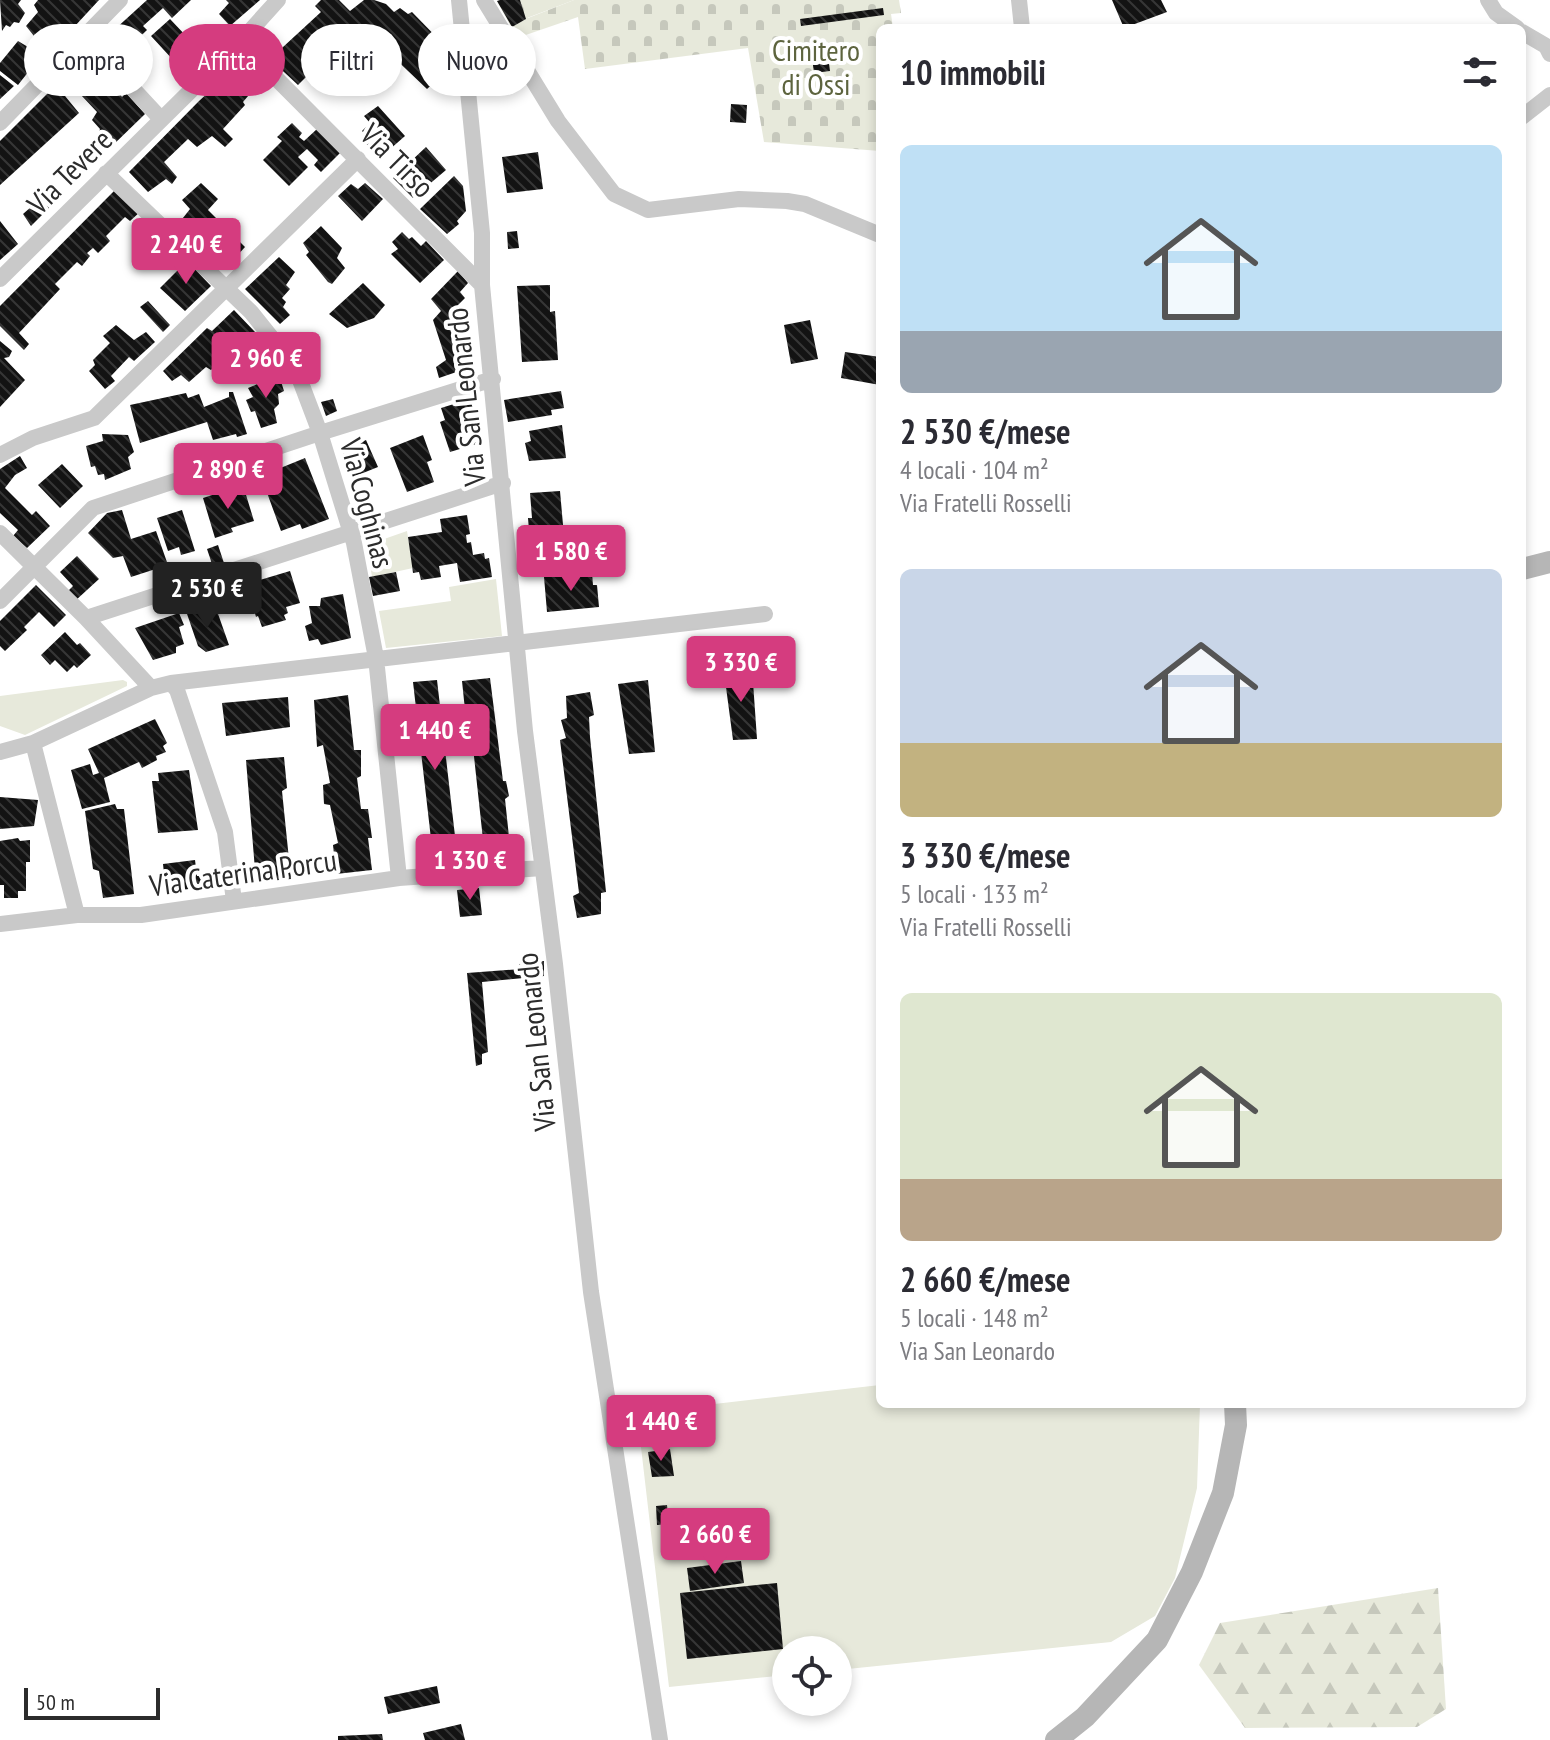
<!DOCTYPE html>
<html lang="it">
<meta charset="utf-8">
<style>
body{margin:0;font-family:"PT Sans Narrow",sans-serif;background:#f2f2f3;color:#2b2b33;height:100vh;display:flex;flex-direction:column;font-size:30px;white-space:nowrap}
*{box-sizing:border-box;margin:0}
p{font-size:26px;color:#7c7c81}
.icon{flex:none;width:44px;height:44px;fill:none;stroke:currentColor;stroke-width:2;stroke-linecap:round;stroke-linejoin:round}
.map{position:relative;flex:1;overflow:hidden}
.drawer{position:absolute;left:876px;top:24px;width:650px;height:1384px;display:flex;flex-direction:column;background:#fff;border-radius:12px;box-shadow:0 4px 12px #0003}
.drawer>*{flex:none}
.top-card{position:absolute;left:24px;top:24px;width:732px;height:72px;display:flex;gap:16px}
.fabs{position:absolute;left:772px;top:1636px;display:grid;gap:16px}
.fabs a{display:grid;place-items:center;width:80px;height:80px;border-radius:50%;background:#fff;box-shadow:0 4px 12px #0003;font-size:40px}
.scale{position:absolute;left:24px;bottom:20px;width:136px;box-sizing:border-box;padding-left:8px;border:4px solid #2c2c2c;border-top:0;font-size:22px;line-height:28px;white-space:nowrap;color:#2c2c2c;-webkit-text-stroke:6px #fff;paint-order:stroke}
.price{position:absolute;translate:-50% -68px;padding:0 18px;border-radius:8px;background:#d53c7f;color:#fff;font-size:26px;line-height:52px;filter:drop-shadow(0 2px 4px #0008)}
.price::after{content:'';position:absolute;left:50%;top:48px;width:24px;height:18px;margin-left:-12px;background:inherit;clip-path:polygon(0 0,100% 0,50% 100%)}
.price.active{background:#222;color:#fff}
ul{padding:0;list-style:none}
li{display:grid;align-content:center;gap:16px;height:424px;padding:0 24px}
li span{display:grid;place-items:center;height:248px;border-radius:12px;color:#555}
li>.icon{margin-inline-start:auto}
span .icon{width:144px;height:144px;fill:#fffc;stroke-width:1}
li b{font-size:34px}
h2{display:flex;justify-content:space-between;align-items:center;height:96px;padding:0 24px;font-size:34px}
.tag{padding:0 28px;border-radius:36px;background:#fff;box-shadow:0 4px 12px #0003;font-size:28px;line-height:72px}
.tag.active{background:#d53c7f;color:#fff}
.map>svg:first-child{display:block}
</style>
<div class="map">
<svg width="1550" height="1740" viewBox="0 0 1550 1740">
<defs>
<pattern id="forest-firs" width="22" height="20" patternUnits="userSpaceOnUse" patternTransform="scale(2)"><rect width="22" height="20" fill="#e7e9db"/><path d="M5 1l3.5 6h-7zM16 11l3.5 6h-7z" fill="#c6c8bc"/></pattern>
<pattern id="cemetery-stones" width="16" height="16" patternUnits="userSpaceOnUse" patternTransform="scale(2)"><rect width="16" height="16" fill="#e7e9db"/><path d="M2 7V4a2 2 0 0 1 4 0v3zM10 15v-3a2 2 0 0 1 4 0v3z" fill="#c6c8bc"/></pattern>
<pattern id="building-back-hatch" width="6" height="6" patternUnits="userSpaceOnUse" patternTransform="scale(2)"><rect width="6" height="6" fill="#131313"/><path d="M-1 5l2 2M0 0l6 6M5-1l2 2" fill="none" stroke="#363636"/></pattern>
</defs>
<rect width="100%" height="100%" fill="#fff"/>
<path fill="#e7e9db" d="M520,0H574L527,18Z
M407,531L413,568L372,577L367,545Z
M496,579L502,636L386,648L379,611L451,601L449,587Z
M123,680L127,682V686L25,735L0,726V696Z
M880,1385V1404H1200L1197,1488L1175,1578L1155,1616L1111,1642L838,1670V1650H786V1675L669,1687L637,1413Z"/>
<path fill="url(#forest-firs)" d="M1438,1588L1446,1709L1417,1727L1245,1728L1199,1665L1220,1623Z"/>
<path fill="url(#cemetery-stones)" d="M520,0L528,18L574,0H899L901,13L891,14L893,28H880V151L764,142L748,48L585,69L578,17L517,38L497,1Z"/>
<path fill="url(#building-back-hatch)" d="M0,0H21L18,4L25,13L19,23L14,22L10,27L6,25L2,31Z
M38,0H99L63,39L40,57L18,85L0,71V63L18,41L28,47L38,41L26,26L38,12L34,5Z
M147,0H191L172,18L163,8L143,26L147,30L118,58L102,41Z
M226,0H260L230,26L219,14L229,3Z
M321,0H339L350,11L364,0H374L386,4L394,12L400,8L408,14L412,12L451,52L447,55L455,63L427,89L370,35L339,65L334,62L327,70L319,64L298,85L270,59L321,12L315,6Z
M500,0H520L526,19L512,27L497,1Z
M1112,0H1161L1167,12L1124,28Z
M883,8L884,15L801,26L800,19Z
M170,19L205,56L186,74L151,36Z
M827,48L830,71L814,73L811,50Z
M91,54L120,85L116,88L122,97L126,93L145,114L110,148L98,134L100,129L92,120L97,112L66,79Z
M245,59L263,78L243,102L245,105L223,129L233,139L225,147L212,136L197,147L188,139L164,162L177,177L172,184L166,179L148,192L129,172L199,101Z
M0,75L14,86L0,99Z
M56,85L79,113L0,185V141Z
M731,104L747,105L746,123L730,122Z
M378,106L405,136L381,157L365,143L369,138L362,131L370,123L364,116Z
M292,123L302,133L299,137L304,141L317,129L340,153L321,172L314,165L318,160L307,149L298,157L308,167L289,186L263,160L282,141L277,137Z
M426,147L446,170L413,198L393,178Z
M538,152L543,189L507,193L502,157Z
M70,172L78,180L71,187L63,178Z
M454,176L463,186L466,211L457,221L459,224L447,234L420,209Z
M201,183L218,199L208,210L245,247L224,270L179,223L190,209L182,200Z
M365,183L383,199L362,221L338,196L351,184L358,189Z
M116,189L140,212L130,221L125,217L106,236L110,241L98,253L93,248L87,253L90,256L82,266L77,262L55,284L60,289L19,333L29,344L24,350L0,326V306Z
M48,192L56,201L31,226L23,214Z
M0,221L18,244L0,260Z
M321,226L342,248L337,258L345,268L332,284L328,282L306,255L309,252L303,243Z
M517,231L519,248L508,249L507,232Z
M402,232L409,239L412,237L421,246L426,241L444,260L420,283L391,254L398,249L392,242Z
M279,257L295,272L286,285L290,289L282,298L286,302L283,307L290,315L280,324L245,289Z
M187,261L211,286L185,311L160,288Z
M458,271L468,283L460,292L465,298L458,305L462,319H457L472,351L467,352L471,367L439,378L436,367L446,360L433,320L441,311L431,299Z
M363,283L385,305L374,318L347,328L329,314Z
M550,285V312L555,311L558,360L522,362L517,286Z
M148,301L170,325L163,332L140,307Z
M234,310L255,332L233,355L229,352L211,370L206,367L189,382L181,375L172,381L163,371L207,328L212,331Z
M810,320L818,359L791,364L784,325Z
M116,325L134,340L146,332L155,342L134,361L129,357L111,376L115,381L105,389L89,371L95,365L93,360L110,343L103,336Z
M0,341L12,351L9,357L4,358L25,380L0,407Z
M845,352L880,357V385L841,378Z
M279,375L284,391L278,394L279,404L274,409L277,423L261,428L255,411L251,412L246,400L253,397L248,388Z
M561,391L564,408L551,410L552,415L508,422L504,400Z
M229,392H233L247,434L237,437L236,434L213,440L207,422L140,443L130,405L186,393L188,398L199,394L204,407L229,397Z
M333,399L337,411L326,416L321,402Z
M470,399L483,442L450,452L440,422L445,420L441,408Z
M562,425L566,458L529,461L525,443L531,441L529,431Z
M102,434L128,435L134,452L128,457L131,469L105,480L104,474L98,475L95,466L91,467L86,446L103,441Z
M423,435L432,460L427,462L434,482L407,492L390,448Z
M366,440L378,467L353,477L342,450Z
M20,456L27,468L15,475L5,488L32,515L36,511L50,526L27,548L13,536L18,530L0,513V469Z
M305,458L329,519L302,529L300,524L281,531L262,479L278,471V469Z
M62,464L83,486L60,508L38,485Z
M243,485L254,521L231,528L233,532L215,538L203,498Z
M560,491L564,536L578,535L580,555L538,559L536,541L530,542L528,518H532L530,493Z
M122,510L131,539L156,531L168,565L131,577L123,556L113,558L88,533L107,513Z
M182,510L195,551L181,555L179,547L168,551L157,518Z
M467,515L470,534L466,535L467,543L471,542L473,555L484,553L485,559L489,558L492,577L460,582L457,563L439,566L441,577L421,580L419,572L413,573L408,537L442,532L440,519Z
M218,545L224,563L213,567L207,549Z
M77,556L99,579L75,601L67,592L73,586L60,572Z
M290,571L300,603L286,607L288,613L284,615L286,620L262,627L258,616L256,617L246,584Z
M396,572L400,591L373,596L369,577Z
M592,573L593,585H597L599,607L547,612L544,577Z
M36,585L66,615L54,627L39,612L24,627L27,630L5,651L0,646V621Z
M343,594L351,638L321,645L318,639L309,641L305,626L312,623L309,606H320L321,598Z
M200,607L203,615L217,611L229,645L206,652L198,646L186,611Z
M179,613L184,625L179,627L184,644L176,647V653L153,660L135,628Z
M65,632L77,645L80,643L91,655L77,668L74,665L67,672L55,660L50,665L41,655Z
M752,668L757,739L733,740L724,672Z
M490,678L503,781H506L509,796L505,799L511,856L485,858L472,738L468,739L462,681Z
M437,680L458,862L434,865L413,682Z
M648,680L655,752L629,754L618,684Z
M590,692L594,715L589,717L590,737L606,892L601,893V914L577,918L573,896L579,893L560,740L566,738L561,720L567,718L566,696Z
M348,695L354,750H361V776L357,778L361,809H368L372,838H368L372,870L336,874L333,845L338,843L330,805L324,804L323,785L330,783L323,745L317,747L314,700Z
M288,697L290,727L226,736L222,703Z
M155,719L167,743L163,746L166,752L156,756L157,760L142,768L139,762L104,778L110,802L82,809L71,770L90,764L93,775L99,773L88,749Z
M284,757L287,788L282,791L291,879L256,882L246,760Z
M189,770L198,830L158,833L152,781H159L158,773Z
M0,797L38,800L34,826L0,829Z
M115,804L117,809H124L134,894L103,898L99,871L93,869L85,811Z
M18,838L20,841L30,840V862H26V891H18V898H4V885H0V841Z
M195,860L197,876H203L204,887L166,892L163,864Z
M479,888L482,915L460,917L457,890Z
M544,961V976L482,982L488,1052L482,1054V1064L476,1066L467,973L520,969L519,964Z
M670,1449L674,1476L652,1477L648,1452Z
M667,1505L669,1524L657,1525L656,1506Z
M741,1561L744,1583L690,1591L687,1568Z
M777,1583L783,1649L687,1659L680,1593Z
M437,1686L440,1703L388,1714L384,1697Z
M461,1724L465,1740H425L423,1733Z
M382,1734L383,1740H338V1736Z"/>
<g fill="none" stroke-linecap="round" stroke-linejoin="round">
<path stroke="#c9c9c9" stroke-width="16" d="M459,0L482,233V285L525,731L555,964L591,1292L660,1740
M484,0L558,121L614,194L648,210L739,199L787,201L805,204L880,235
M1019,0L1022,28
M1488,0L1496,13L1517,28
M1522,32L1546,46L1550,54
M84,36L160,118
M240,42L482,285
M467,56L513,47
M1522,117L1550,95
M0,123L120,0
M106,173L251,312L295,367L320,433L354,543L376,658L399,878
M0,279L240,42L278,0
M0,455L33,438L94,418L358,159
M0,533L86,618L151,688
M0,601L93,508L320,433L493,379
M86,618L503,483
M171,683L177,690L225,832L234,901
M33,743L77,915
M0,752L33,743L151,688L171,683L765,614
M0,924L77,915H141L399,878L542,868"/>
<path stroke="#b6b6b6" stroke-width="22" d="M1522,569L1550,562
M1056,1740L1085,1717L1157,1640L1192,1572L1223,1493L1236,1425L1235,1404"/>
</g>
<g text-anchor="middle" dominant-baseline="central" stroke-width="8" stroke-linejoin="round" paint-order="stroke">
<g font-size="30" fill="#5d643e" stroke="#fff">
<text x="816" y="49">Cimitero<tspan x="816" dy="34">di Ossi</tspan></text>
</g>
<g font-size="30" fill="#2c2c2c" stroke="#fff">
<text transform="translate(398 160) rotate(45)">Via Tirso</text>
<text transform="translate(69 171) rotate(-45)">Via Tevere</text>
<text transform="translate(465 397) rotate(-96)">Via San Leonardo</text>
<text transform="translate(368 503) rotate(75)">Via Coghinas</text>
<text transform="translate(243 872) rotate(-8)">Via Caterina Porcu</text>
<text transform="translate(535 1042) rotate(-96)">Via San Leonardo</text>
</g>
</g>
</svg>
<div class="fabs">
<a><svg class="icon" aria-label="locate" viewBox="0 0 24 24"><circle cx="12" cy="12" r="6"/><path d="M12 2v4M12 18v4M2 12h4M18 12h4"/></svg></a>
</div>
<div class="scale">50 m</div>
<b class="price" style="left:186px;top:286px">2 240 €</b>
<b class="price" style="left:266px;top:400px">2 960 €</b>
<b class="price" style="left:228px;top:511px">2 890 €</b>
<b class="price" style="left:571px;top:593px">1 580 €</b>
<b class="price active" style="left:207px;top:630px">2 530 €</b>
<b class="price" style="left:741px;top:704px">3 330 €</b>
<b class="price" style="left:435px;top:772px">1 440 €</b>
<b class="price" style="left:470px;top:902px">1 330 €</b>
<b class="price" style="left:661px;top:1463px">1 440 €</b>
<b class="price" style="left:715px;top:1576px">2 660 €</b>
<div class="top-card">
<a class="tag">Compra</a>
<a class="tag active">Affitta</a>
<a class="tag">Filtri</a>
<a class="tag">Nuovo</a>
</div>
<section class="drawer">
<h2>10 immobili<svg class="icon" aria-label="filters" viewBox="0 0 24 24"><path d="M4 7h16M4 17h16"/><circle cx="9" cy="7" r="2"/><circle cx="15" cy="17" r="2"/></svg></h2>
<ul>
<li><span style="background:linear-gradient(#bfe0f5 75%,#9aa5b1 0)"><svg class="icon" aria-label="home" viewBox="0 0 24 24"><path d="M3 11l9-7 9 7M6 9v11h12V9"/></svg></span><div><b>2 530 €/mese</b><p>4 locali · 104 m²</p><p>Via Fratelli Rosselli</p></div></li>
<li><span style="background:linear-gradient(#c9d6e8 70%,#c2b280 0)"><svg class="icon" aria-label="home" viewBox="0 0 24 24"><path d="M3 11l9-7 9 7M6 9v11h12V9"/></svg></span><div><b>3 330 €/mese</b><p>5 locali · 133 m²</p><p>Via Fratelli Rosselli</p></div></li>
<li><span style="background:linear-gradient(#dfe7d0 75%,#b9a48a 0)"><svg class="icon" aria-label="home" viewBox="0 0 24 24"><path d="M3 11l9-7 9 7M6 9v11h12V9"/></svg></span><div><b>2 660 €/mese</b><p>5 locali · 148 m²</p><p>Via San Leonardo</p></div></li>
</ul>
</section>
</div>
